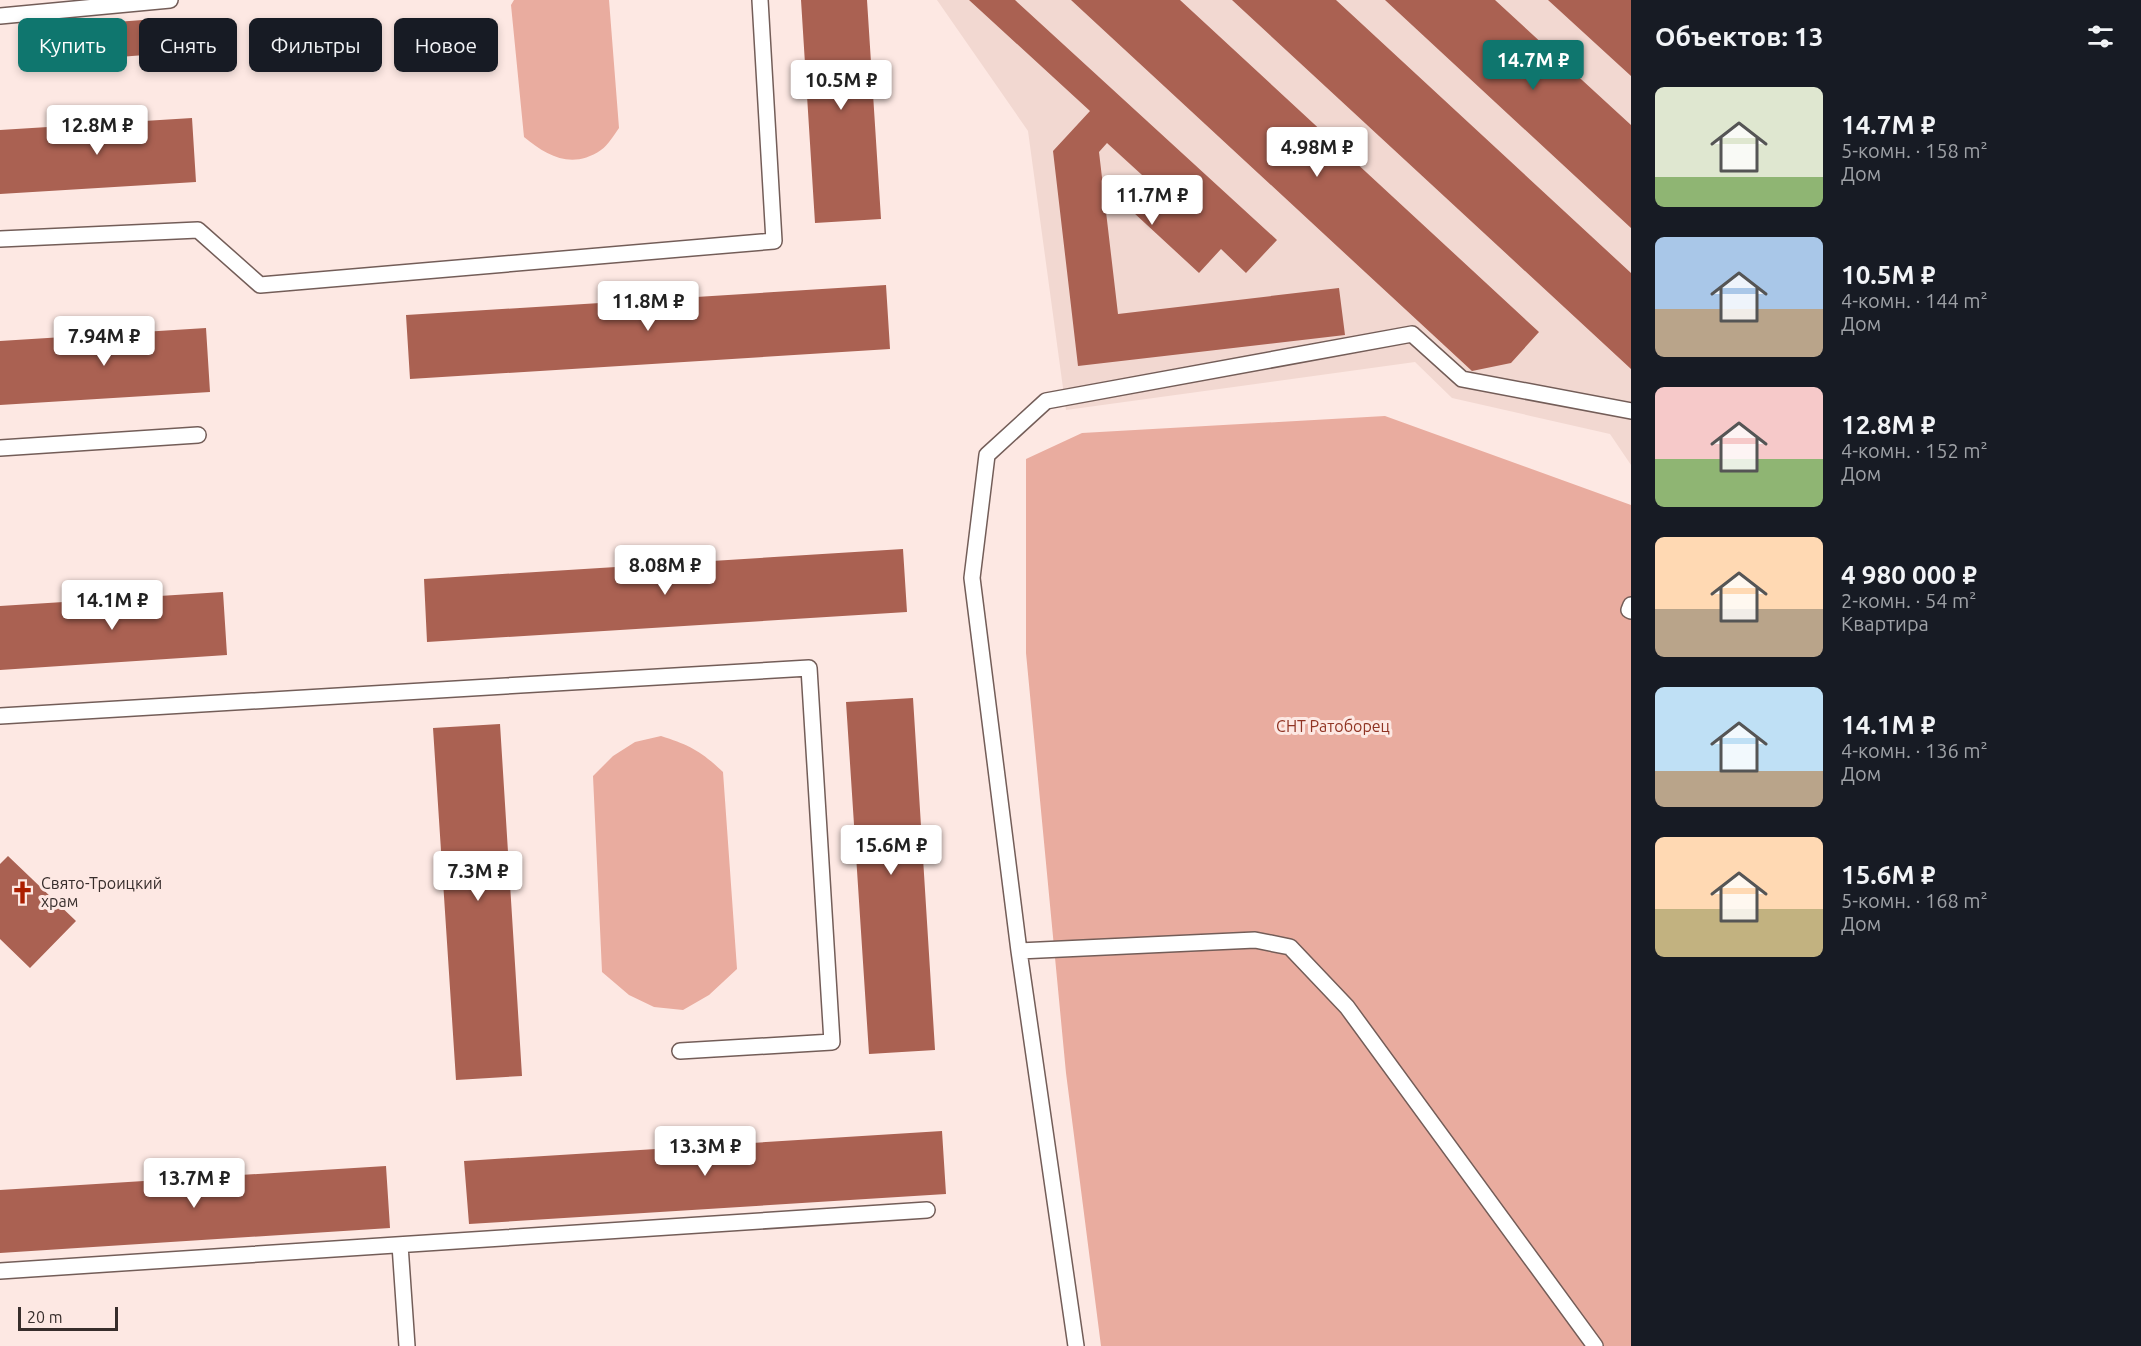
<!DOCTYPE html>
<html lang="ru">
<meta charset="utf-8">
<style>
body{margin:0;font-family:Ubuntu,sans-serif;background:#20242c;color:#f1f3f6;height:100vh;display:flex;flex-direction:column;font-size:22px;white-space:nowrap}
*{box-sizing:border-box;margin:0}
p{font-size:20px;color:#9ea1a6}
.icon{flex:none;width:33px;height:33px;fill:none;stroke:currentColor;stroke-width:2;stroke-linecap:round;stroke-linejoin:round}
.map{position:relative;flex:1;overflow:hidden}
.panel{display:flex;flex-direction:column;background:#171b24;width:510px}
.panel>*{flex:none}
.guide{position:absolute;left:18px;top:18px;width:570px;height:54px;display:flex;gap:12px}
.scale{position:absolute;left:18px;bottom:15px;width:100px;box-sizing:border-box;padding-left:6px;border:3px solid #372d2b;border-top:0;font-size:16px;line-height:21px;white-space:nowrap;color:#372d2b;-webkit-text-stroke:4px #fde8e3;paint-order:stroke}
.price{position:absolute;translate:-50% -51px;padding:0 14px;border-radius:6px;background:#fff;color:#222;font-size:20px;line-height:39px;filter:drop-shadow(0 2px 3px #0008)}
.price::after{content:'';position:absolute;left:50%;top:36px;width:18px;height:14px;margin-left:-9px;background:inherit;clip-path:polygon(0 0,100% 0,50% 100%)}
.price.active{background:#0f766e;color:#fff}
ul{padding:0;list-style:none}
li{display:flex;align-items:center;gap:18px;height:150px;padding:0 24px}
li span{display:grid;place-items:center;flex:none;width:168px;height:120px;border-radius:9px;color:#555}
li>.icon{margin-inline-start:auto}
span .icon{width:72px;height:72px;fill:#fffc;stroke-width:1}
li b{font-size:26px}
h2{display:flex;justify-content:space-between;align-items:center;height:72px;padding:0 24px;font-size:26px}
.tag{padding:0 21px;border-radius:9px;background:#171b24;box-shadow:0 3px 9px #0003;font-size:21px;line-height:54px}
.tag.active{background:#0f766e;color:#fff}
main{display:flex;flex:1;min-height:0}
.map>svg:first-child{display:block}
</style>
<main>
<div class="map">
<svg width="1631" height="1346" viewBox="0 0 1631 1346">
<rect width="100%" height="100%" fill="#fde8e3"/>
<path fill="#f2d8d1" d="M937,0H1631V465L1610,434L1452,398L1415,362L1066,410L1028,131Z"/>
<path fill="#e9ac9f" d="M514,0H609L619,128C614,135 608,145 601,150C572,170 547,156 524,137L511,5Z
M1385,416L1631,505V1346H1101L1066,1073L1026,653V459L1082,433Z
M661,736C689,745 701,751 723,772L737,969L709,995L683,1010L654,1007L629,995L602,972L593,776L613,756L635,742Z"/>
<path fill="#aa6152" d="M801,0H867L881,219L815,223Z
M969,0H1015L1277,240L1246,273L1221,249L1199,273L1120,200L1142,175L1107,143L1099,152L1118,314L1339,288L1345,335L1078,366L1053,151L1090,111Z
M1071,0H1180L1539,332L1511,363L1472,371Z
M1232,0H1336L1631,273V369Z
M1385,0H1495L1631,125V228Z
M1548,0H1631V76Z
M169,18L171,53L119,57L116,22Z
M192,118L196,182L0,194V130Z
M886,285L890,349L410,379L406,315Z
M206,328L210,392L0,405V341Z
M903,549L907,612L427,642L424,579Z
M223,592L227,655L0,670V606Z
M913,698L935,1050L869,1054L846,702Z
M500,724L522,1076L456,1080L433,728Z
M8,856L76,921L30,968L0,939V864Z
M942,1131L946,1194L469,1224L464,1161Z
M386,1166L390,1228L0,1253V1190Z"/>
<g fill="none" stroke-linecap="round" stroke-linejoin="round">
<defs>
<path id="lane" d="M0,16L170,0
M0,239L198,230L260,285L774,241L760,0
M0,448L198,435
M1631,605L1629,610L1631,611
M0,716L809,668L832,1042L680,1051
M1019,951L1255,940L1290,947L1347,1007L1595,1346
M400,1245L407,1346
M0,1271L927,1210
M1076,1346L1019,951L972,578L987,455L1046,401L1412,334L1462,379L1631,411"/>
</defs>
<use href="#lane" stroke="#735d58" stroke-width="18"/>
<use href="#lane" stroke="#fff" stroke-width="15"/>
</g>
<defs>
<symbol id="church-bare" viewBox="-9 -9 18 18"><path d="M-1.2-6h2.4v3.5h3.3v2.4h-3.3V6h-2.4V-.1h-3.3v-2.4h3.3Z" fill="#ac1e00" stroke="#fde8e3" stroke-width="2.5" paint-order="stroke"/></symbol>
</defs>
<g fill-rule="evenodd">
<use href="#church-bare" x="6" y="876" width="33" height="33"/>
</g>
<g text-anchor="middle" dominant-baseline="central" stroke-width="6" stroke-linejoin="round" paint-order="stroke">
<g font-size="16" fill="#903423" stroke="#fde8e3">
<text x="1333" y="726">СНТ Ратоборец</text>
</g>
<g font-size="16" fill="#372d2b" stroke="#fde8e3" text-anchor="start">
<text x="41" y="883">Свято-Троицкий<tspan x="41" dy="18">храм</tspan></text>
</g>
</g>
</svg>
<div class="scale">20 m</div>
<b class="price active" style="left:1533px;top:91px">14.7M ₽</b>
<b class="price" style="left:841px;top:111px">10.5M ₽</b>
<b class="price" style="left:97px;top:156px">12.8M ₽</b>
<b class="price" style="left:1317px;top:178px">4.98M ₽</b>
<b class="price" style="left:1152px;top:226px">11.7M ₽</b>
<b class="price" style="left:648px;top:332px">11.8M ₽</b>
<b class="price" style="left:104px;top:367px">7.94M ₽</b>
<b class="price" style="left:665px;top:596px">8.08M ₽</b>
<b class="price" style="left:112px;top:631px">14.1M ₽</b>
<b class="price" style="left:891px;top:876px">15.6M ₽</b>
<b class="price" style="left:478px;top:902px">7.3M ₽</b>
<b class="price" style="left:705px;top:1177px">13.3M ₽</b>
<b class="price" style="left:194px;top:1209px">13.7M ₽</b>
<div class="guide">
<a class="tag active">Купить</a>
<a class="tag">Снять</a>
<a class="tag">Фильтры</a>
<a class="tag">Новое</a>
</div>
</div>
<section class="panel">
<h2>Объектов: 13<svg class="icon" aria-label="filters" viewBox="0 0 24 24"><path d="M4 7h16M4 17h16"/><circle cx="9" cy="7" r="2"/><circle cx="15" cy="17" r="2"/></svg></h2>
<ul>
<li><span style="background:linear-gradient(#dfe7d0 75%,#8fb573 0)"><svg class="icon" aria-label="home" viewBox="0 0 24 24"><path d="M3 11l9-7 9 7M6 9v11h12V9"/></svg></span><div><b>14.7M ₽</b><p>5-комн. · 158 m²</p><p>Дом</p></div></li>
<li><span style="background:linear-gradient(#a9c7e8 60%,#b9a48a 0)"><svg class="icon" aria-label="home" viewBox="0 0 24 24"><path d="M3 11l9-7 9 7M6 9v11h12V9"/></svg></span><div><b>10.5M ₽</b><p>4-комн. · 144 m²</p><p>Дом</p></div></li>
<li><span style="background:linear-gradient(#f6c9c9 60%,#8fb573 0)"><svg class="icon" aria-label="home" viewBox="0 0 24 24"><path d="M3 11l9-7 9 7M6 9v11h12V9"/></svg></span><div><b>12.8M ₽</b><p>4-комн. · 152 m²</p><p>Дом</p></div></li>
<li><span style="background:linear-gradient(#ffd9b3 60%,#b9a48a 0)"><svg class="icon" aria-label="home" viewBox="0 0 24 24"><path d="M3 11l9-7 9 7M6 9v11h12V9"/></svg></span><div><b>4 980 000 ₽</b><p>2-комн. · 54 m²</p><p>Квартира</p></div></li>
<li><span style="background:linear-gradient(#bfe0f5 70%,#b9a48a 0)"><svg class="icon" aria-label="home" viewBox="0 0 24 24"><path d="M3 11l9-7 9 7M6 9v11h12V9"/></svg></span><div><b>14.1M ₽</b><p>4-комн. · 136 m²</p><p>Дом</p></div></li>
<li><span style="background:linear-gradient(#ffd9b3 60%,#c2b280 0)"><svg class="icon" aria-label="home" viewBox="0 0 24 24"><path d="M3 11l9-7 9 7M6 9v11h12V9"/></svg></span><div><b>15.6M ₽</b><p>5-комн. · 168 m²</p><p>Дом</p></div></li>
</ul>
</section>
</main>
